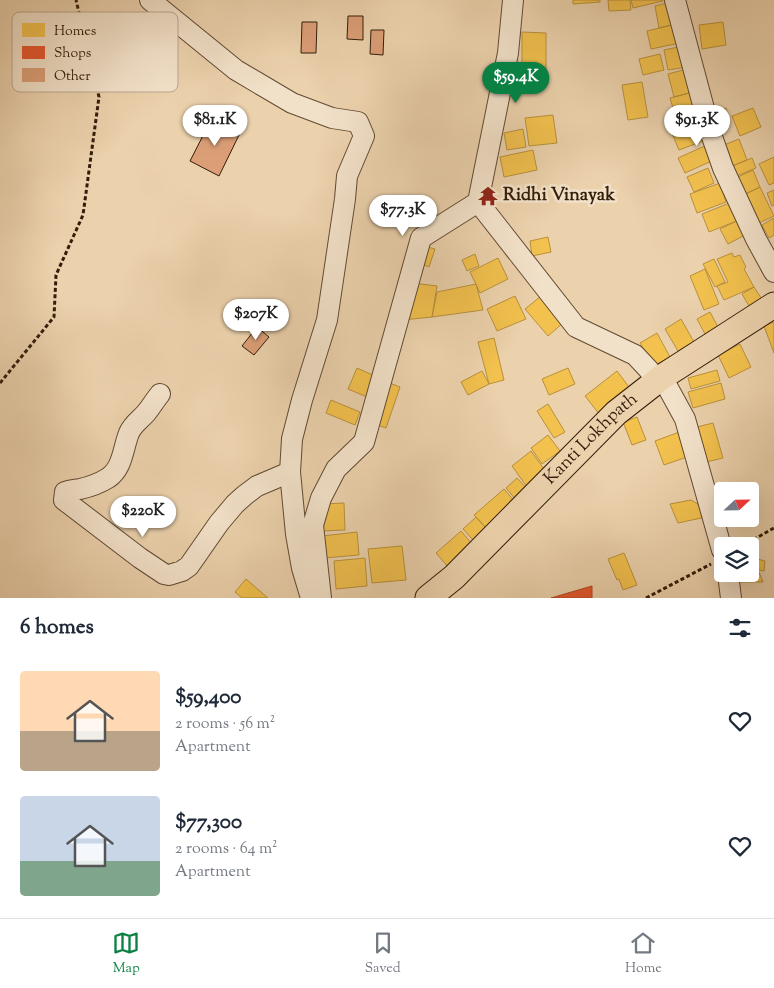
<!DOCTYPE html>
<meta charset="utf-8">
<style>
body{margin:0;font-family:"Sorts Mill Goudy",serif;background:#f2f2f3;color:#1f2937;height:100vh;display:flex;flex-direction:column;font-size:19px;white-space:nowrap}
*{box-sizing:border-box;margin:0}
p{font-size:16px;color:#747a83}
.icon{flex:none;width:28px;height:28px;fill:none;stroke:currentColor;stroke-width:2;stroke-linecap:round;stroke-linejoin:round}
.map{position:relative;height:598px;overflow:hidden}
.drawer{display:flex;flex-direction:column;background:#fff;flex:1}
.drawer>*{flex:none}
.needle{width:32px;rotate:68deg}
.controls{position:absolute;left:714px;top:482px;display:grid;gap:10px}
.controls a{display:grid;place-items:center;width:45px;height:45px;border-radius:5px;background:#fff;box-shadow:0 5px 20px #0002;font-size:25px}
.price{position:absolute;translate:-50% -42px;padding:0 11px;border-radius:18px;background:#fff;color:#222;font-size:16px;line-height:32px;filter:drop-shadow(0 1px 2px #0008)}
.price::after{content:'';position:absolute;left:50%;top:30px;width:15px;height:11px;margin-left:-8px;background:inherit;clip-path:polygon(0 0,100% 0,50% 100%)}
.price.selected{background:#0b8043;color:#fff}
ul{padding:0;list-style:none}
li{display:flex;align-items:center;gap:15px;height:125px;padding:0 20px}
li span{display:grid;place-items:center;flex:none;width:140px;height:100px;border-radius:5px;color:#555}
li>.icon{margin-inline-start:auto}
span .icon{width:60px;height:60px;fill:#fffc;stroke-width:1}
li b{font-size:21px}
h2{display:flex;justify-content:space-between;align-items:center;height:60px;padding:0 20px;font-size:21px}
.dock{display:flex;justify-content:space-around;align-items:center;height:70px;border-top:1px solid #e0e1e3;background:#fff;font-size:14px;color:#747a83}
.dock a{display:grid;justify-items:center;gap:2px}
.dock .selected{color:#0b8043}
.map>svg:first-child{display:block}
</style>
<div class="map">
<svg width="774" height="598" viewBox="0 0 774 598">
<rect width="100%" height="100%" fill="#ebd1ac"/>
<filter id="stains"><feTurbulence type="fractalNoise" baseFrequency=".004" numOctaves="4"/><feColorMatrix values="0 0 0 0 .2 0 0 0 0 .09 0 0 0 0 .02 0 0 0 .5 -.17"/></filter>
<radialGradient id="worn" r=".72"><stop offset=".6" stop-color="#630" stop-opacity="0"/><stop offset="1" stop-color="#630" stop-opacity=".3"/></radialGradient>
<path fill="#f2c14e" stroke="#b9903a" d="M573,0H600V2L573,4Z
M608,0H630L631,10L609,11Z
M631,0H663V1L633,8Z
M675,1L679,23L659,28L655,6Z
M723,22L726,45L702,49L699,25Z
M676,24L680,43L651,49L647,31Z
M522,32L546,33V71H522Z
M683,46L687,67L668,70L664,50Z
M660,54L664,70L643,75L639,59Z
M687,69L693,92L674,97L668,74Z
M642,82L648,117L628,120L622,85Z
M693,92L699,116L677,122L670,98Z
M726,108L729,121L717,124L713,113Z
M753,108L761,127L740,136L732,116Z
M553,115L557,143L529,146L525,118Z
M698,120L706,140L679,150L671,131Z
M523,129L526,147L507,150L504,133Z
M739,139L747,160L732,166L724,145Z
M707,145L714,160L685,173L678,158Z
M533,150L537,170L504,177L500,157Z
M774,157V183L769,185L759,164Z
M752,158L756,168L734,177L730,167Z
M708,168L714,183L694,192L687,177Z
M753,170L760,187L745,194L738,177Z
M720,183L726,202L697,213L690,194Z
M760,187L774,216L759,223L744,195Z
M774,190V205L772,206L767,193Z
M732,202L739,220L709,232L702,214Z
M774,218V235L769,238L762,225Z
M739,220L747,234L728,244L720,229Z
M548,237L551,252L532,256L530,241Z
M424,246L435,249L429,267L419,263Z
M732,253L734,257L740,255L746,267L744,269L754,287L724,300L717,286L728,282L717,259Z
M475,254L479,266L467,271L462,260Z
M498,258L508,279L480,293L470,272Z
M714,259L725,282L715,287L703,264Z
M705,269L719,304L704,310L690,276Z
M413,283L437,286L432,317L403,320Z
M476,284L483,310L432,317L437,292Z
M754,287L765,304L752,311L742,294Z
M515,296L526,319L497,331L487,309Z
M541,296L564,322L548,336L525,309Z
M710,312L718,327L705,334L697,319Z
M681,319L694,342L678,351L665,329Z
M773,322L774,324V353L764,326Z
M657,333L670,357L653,366L640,343Z
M494,338L504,380L489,384L478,342Z
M740,344L751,367L729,378L718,355Z
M357,368L375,376L367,397L348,389Z
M568,368L575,384L549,395L542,379Z
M717,370L720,381L691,389L688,378Z
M482,371L489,384L468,395L461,382Z
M617,371L632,391L600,415L585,396Z
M387,382L400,387L386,428L372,423Z
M721,383L725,399L693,408L688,392Z
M331,400L360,412L355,425L326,413Z
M548,404L565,432L554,438L537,411Z
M637,417L646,440L632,445L623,422Z
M713,423L723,458L706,462L697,427Z
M682,431L690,456L664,465L655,441Z
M548,435L560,451L542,464L531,448Z
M531,451L546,472L527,487L512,466Z
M517,478L528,490L516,500L506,488Z
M504,489L516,503L486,528L474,515Z
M691,500L703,507L706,517L678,523L670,504Z
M344,503L345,530L323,531L321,504Z
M476,517L486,528L473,540L463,529Z
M461,531L473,545L448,567L436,553Z
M357,532L359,555L324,558L322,536Z
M402,546L406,580L372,583L368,549Z
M624,553L637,585L623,590L619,579L617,580L608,559Z
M365,558L367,586L336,589L334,561Z
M754,558L765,561L764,571L753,569Z
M759,572L763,582H740L737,574H750Z
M246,579L268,598H242L235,592Z"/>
<path fill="#e4572e" stroke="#af4623" d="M592,586V598H551Z"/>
<path fill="#db9e76" stroke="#331d0a" d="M348,16H363V40L347,39Z
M302,22H317L316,53H301Z
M371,30H384L383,55L370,54Z
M212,118L240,133L219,176L190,161Z
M257,327L269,337L254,355L242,346Z"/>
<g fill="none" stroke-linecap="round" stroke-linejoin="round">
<defs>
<path id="minor" d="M150,0L236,70L292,103L332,118L358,122L364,136L347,176L345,199L327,320L302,400L292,439L290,472L296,534L302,568L311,598
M675,0L710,131L723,168L756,239L774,272
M478,202L508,53L513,0
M662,377L685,419L722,550
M160,394C155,400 151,407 146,413C140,420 133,424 129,433C123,448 123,468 108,478C100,483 89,487 80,489C74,490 70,490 65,492L64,500L140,558L164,574L169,575L182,571L189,566L219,523L235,504L245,495L257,486L290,472
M728,574L731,598
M321,598L313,525L321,498L336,469L364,442L421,238L478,202L576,327L635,355L649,370L655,380L654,385"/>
<g id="major">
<path id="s1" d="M428,598L454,577L616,413L662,377L774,305"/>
</g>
</defs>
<use href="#minor" stroke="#614a32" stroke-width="22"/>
<use href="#major" stroke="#331d0a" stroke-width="27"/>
<path stroke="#331d0a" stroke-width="3" stroke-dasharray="4 2.5" stroke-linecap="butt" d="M0,383L54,317L56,275L83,215L99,97L76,0
M742,546L774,528
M646,598L711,564"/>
<use href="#minor" stroke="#f2e1c9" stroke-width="20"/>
<use href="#major" stroke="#ebd1ac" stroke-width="25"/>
</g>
<defs>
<symbol id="temple-bare" viewBox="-9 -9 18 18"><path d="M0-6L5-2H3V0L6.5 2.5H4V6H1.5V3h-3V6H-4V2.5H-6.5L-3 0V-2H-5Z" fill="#8f2418" stroke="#f2e1c9" stroke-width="2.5" paint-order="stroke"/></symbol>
</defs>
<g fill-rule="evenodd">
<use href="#temple-bare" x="474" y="182" width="28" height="28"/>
</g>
<g text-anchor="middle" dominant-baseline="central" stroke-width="5" stroke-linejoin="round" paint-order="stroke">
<g font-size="18" font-weight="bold" fill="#331d0a" stroke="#f2e1c9" text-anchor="start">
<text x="503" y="196">Ridhi Vinayak</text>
</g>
<g font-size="18" fill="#331d0a" stroke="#f2e1c9">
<text stroke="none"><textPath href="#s1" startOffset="228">Kanti Lokhpath</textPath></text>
</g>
</g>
<rect x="12" y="12" width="166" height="80" rx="8" fill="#f2e1c9" stroke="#b9a690" stroke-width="1"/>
<rect x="22" y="23" width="23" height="14" fill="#f2c14e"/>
<rect x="22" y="46" width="23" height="13" fill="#e4572e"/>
<rect x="22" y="68" width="23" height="14" fill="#db9e76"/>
<g font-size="14" fill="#331d0a">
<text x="54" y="35">Homes</text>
<text x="54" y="57">Shops</text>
<text x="54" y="80">Other</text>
</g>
<rect width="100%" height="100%" filter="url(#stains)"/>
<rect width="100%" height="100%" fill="url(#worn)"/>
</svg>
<div class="controls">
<a><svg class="needle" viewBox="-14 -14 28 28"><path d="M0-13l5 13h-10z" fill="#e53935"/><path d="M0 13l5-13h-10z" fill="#747a83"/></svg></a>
<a><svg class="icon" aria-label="layers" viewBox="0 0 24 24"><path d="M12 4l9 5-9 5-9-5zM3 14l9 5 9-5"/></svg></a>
</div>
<b class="price selected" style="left:516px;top:104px">$59.4K</b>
<b class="price" style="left:215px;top:147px">$81.1K</b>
<b class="price" style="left:697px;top:147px">$91.3K</b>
<b class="price" style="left:403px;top:237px">$77.3K</b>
<b class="price" style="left:256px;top:341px">$207K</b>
<b class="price" style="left:143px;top:538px">$220K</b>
</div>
<section class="drawer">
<h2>6 homes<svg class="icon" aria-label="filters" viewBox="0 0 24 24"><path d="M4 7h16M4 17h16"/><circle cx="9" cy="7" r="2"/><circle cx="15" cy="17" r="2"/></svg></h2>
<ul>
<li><span style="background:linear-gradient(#ffd9b3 60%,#b9a48a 0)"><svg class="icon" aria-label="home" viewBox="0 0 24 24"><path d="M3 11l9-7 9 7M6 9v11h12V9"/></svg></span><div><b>$59,400</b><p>2 rooms · 56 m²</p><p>Apartment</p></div><svg class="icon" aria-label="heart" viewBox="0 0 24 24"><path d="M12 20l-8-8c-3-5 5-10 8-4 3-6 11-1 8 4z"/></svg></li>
<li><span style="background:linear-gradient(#c9d6e8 65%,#7fa58c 0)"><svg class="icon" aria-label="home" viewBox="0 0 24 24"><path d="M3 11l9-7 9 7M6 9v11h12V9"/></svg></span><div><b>$77,300</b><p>2 rooms · 64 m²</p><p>Apartment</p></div><svg class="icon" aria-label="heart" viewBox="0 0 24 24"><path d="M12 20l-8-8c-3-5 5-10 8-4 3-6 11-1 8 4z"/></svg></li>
</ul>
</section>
<nav class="dock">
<a class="selected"><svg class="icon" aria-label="map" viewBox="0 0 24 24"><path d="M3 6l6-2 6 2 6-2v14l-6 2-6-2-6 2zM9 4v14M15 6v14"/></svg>Map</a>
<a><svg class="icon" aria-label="saved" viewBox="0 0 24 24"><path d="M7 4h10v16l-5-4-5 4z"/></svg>Saved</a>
<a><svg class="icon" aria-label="home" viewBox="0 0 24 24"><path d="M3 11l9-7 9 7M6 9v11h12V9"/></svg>Home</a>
</nav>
